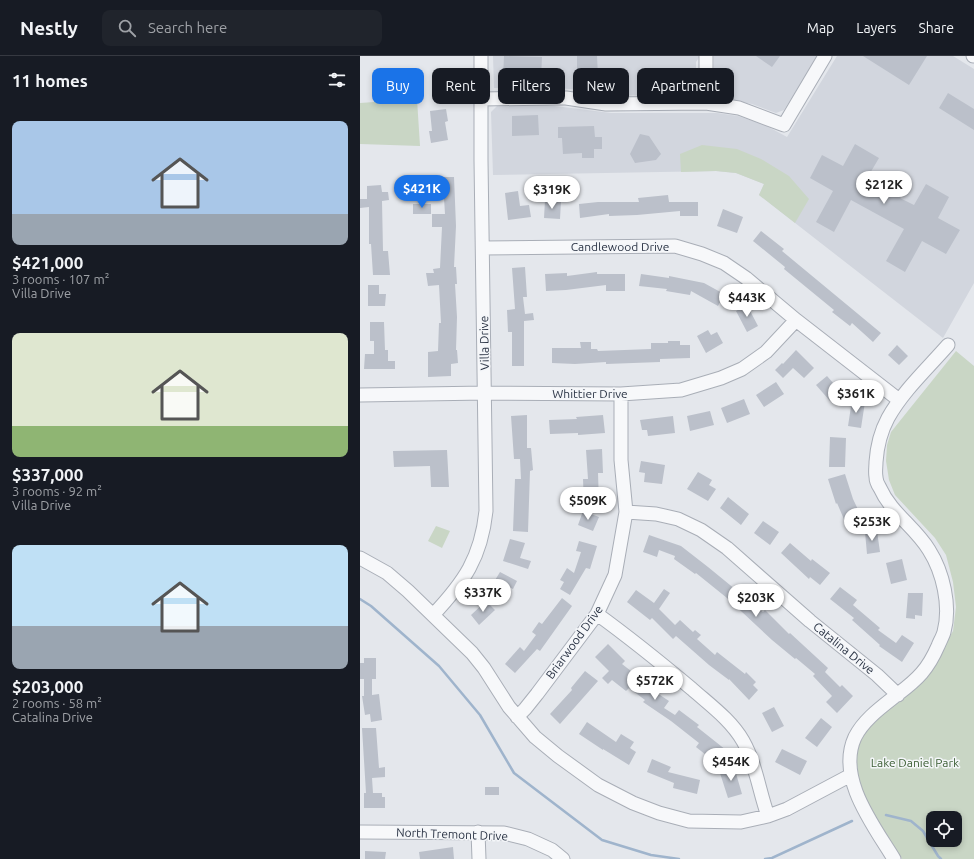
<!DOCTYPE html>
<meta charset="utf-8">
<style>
body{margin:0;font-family:Ubuntu,sans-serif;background:#20242c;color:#f1f3f6;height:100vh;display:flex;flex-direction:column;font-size:15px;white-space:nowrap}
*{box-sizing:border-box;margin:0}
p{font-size:13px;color:#9ea1a6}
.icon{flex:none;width:22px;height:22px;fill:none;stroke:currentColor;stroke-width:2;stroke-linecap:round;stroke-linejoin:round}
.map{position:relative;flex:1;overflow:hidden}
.drawer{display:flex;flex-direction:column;background:#171b24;width:360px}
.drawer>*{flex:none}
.top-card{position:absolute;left:12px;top:12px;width:380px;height:36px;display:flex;gap:8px}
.buttons{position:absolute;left:566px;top:755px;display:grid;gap:8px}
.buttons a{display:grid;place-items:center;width:36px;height:36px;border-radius:8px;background:#171b24;box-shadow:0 2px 6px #0003;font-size:20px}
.price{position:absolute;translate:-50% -34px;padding:0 9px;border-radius:14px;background:#fff;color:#222;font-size:13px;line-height:26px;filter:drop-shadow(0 1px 2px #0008)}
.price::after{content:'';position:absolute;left:50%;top:24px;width:12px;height:9px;margin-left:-6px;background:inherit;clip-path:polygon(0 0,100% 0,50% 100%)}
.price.selected{background:#1a73e8;color:#fff}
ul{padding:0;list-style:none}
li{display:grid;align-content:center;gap:8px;height:212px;padding:0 12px}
li span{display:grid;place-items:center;height:124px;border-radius:8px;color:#555}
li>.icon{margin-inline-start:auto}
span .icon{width:72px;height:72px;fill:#fffc;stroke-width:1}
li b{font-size:17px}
h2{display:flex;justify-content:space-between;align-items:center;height:48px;padding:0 12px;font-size:17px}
.tag{padding:0 14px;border-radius:8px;background:#171b24;box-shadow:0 2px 6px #0003;font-size:14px;line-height:36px}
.tag.selected{background:#1a73e8;color:#fff}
header{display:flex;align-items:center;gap:24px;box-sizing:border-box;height:56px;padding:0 20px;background:#171b24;border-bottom:1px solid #363941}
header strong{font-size:19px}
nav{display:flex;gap:22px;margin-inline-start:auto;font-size:14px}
.search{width:280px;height:36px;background:#20242c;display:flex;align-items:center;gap:10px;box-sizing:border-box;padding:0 14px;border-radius:8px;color:#9ea1a6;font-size:15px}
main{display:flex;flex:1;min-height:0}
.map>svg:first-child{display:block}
</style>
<header>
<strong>Nestly</strong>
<div class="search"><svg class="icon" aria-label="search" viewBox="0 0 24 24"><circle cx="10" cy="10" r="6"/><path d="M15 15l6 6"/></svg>Search here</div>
<nav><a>Map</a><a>Layers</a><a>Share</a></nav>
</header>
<main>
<section class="drawer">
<h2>11 homes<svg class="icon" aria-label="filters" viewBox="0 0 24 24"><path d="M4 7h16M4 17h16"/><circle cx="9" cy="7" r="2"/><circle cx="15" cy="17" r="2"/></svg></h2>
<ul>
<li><span style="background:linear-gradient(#a9c7e8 75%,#9aa5b1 0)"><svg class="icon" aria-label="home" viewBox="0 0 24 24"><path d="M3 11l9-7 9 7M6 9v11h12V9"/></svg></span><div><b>$421,000</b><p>3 rooms · 107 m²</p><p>Villa Drive</p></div></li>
<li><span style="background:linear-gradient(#dfe7d0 75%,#8fb573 0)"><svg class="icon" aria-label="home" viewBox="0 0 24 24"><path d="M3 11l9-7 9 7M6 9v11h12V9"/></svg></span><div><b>$337,000</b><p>3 rooms · 92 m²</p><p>Villa Drive</p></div></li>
<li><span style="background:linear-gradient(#bfe0f5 65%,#9aa5b1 0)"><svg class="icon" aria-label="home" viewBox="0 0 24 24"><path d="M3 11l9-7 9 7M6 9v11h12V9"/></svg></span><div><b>$203,000</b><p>2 rooms · 58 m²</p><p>Catalina Drive</p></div></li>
</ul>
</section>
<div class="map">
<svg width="614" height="803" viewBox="0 0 614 803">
<rect width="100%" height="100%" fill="#e4e7ec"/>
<path fill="#d2d6de" d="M133,0H340L336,6V38L251,40L221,34L186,31L134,32Z
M354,0H458L424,54L416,57L392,48L360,42L356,39L354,35Z
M477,0H593L614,13V227L583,282L399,139L404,128L376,117L356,115L133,119L131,56L137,50L187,49L251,57H357L378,60L405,69L427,81Z"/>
<path fill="#c9d6c5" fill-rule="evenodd" d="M57,43L60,90L0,88V47Z
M342,89L377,93L401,103L429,120L449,143L435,167L399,139L404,128L376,117L356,115L321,116L320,98Z
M596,295L614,310V803H542L504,742L498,719L496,696L505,674L567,619L593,575L596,551L593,526L586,499L575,482L535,439L529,424L526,405L527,389L531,376ZM573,762H595V784H573Z
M76,470L90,475L82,492L68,485Z"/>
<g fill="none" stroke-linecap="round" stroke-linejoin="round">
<path stroke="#9fb4cc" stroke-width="2.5" d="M0,543L11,550L79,610L120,659L154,717L242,784L291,799L319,803
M526,759L551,765L563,775L578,800L581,803
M405,803L412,802L492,765"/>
</g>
<path fill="#bbc0ca" d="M144,0L182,1L181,22H143Z
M217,0H237L238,21H217Z
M396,0H420L412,11Z
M503,0H567L549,29Z
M322,13L323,31L291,32V14Z
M588,37L614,53V74L579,52Z
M86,53L88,65L85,66L88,84L71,87L69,75H72L70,55Z
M178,59L179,79L152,80V60Z
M234,70L235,81H242V93H234V102H222V97L203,98L202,82H198V71Z
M280,78L289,80L301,98L296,104L275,107L270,98Z
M495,88L519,102L509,119L542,138L540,142L554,149L566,128L589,141L578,162L600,174L586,198L562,185L545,216L526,205L544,173L491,144L474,176L456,166L473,135L450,122L462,99L483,110Z
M77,121H94L96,170L94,211H96L97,228H95L97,261L96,294H97L98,307L91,308V320L68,321V296L78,295L79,267H81L79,229L68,230L66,217H74L73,213L80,212L82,171H72V158H85L84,142H78Z
M21,129L22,136H28L29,144L22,145L23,195H28L30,219H13L11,188H9V151L0,152V143H7V130Z
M158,135L160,150L169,149L171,161L148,164L145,137Z
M308,139L309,146H338V160H320V155L277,159L249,160V158L220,162L219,148L238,146H279L278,142Z
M185,144L201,145L200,163L184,162Z
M53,148H71V158H53Z
M363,153L383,161L377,177L357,170Z
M401,175L424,193L422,195L521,277L513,286L492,267L490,270L472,256L474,254L424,213L425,211L393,185Z
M165,211L167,241H163L165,258L173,257L174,264L164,265V310H152V276H148L147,254L155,253L152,212Z
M237,216V218H265V235H246V229L206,234L186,235L185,218L207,217V220Z
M281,218L309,222V220L344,227L364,238L358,250L331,235L330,239L306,235L307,233L279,230Z
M8,229H19V238H26L25,250H8Z
M387,249L398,270L387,276L376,255Z
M10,266H24L25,294H28V305H35V313H4L5,298H14V285H10Z
M348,274L351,279L357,276L363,287L346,297L337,280Z
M308,285H320V289H330V302L300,303V306L246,308V306L215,308L192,307V292H221L220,286H231V293H237L238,295L291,293V287H308Z
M537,289L548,300L539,309L528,299Z
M436,294L454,312L444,322L433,312L423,322L415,314L422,307L423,308Z
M467,320L481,336L470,345L456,329Z
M416,326L424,338L404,351L396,339Z
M384,343L390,358L367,367L361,352Z
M492,344L505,346L501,372L488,370Z
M350,355L354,369L330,375L327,360Z
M167,359V392H171L173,414L170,415L168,476L153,475L155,423H161L160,403H154L151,360Z
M243,359L245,377L218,379V377L190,378L189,364L217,363L216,361Z
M313,360L315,377L288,380L287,374H282L280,364Z
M470,381L486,382L485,411H469Z
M242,393L243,417H238L239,447L224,448L223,423H228L226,394Z
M87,394L89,431H71L70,410L34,411L33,395Z
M281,405L305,409L302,428L284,426L285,417L279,416Z
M338,416L352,424L349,429L356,433L348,445L327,433Z
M485,418L493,443L505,468L489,475L477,447L476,448L468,423Z
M368,441L389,458L381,469L360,452Z
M223,455L239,461L233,475L218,469Z
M403,465L419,476L410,489L394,477Z
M517,475L520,496L507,498L505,476Z
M289,479L321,490L348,511L403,556L405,554L429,578L430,577L468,612L465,616L480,631L482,629L493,640L477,657L466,646L472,640L453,620L455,618L436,602L435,603L412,584L367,542L336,517L335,518L314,503L315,500L299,494L297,501L283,496Z
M150,483L165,487L160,502L171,505L168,513L143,505Z
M219,485L237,490L230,513L226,512L210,539L200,533L204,526L200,524L207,512L214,517L221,496L216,495Z
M430,487L451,505L452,503L470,517L460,529L450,521L449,523L421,497Z
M542,503L547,524L531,528L526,507Z
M140,516L157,525L153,533L147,530L141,541L129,534Z
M480,531L497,544L493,549L520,572L518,574L536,587L542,579L554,587L542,606L519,590L520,589L492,564L494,562L470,543Z
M304,533L310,537L299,553L315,569L320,564L333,576L335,574L341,579L337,583L355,599L357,596L385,618L386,616L396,626L393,629L398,634L389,644L369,623V624L349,609L316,580L313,583L292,562L290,564L267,546L276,534L294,547Z
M548,537H563L562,560L555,559V563L546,562Z
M202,542L212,550L180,595L177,593L155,617L145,608L160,591L164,595L176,579L172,576L179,566L182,568Z
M126,545L135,554L119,569L111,559Z
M248,588L265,605L262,608L289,629L288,631L309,645L304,652L315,659L319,654L339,669L337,671L366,694L356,707L336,691L339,687L311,665L283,646L285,644L269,632L266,635L252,624L248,628L242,622L249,615L235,601Z
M4,602H16V623H12V639L19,638L22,664L11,666L10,658L5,659L2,640H4V623H0V607H4Z
M225,615L238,625L200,668L190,658L212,634L211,632Z
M414,651L424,670L412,676L402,657Z
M461,662L472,671L457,691L445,682Z
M227,666L256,686L261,678L274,686L270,692L276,696L269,709L243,693V694L219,678Z
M2,672H16L19,712L25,711V721L12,722L13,737H22V741H25V752H4V737H6Z
M422,693L447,705L440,719L415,706Z
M292,703L311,711L308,716L340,724L337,738L313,732L314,727L287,716Z
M369,711L370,715L375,714L382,738L368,742L359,714Z
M125,731H139V739H125Z
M93,791L94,803H60L59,796Z
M5,795L26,796L25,803H5Z"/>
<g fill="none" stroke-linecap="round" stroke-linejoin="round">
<defs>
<path id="minor" d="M346,0V47
M613,0H614
M122,43L195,42H206L246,48L346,47L379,52L424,69L465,0
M123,192L315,190L342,198L364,207L386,222L436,264L539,344
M0,339L125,337L261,338L321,334L361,322L382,313L406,296L436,264
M266,456L296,458L318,463L341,474L367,492L450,565L517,619L538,639
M0,502L27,517L48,535L112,597L124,612L149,651L175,681L198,700L238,729L273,747L299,757L329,765L381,766L408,760L427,753L491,719
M237,558C270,582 301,607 332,633C350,649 371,664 383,685C396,708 399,735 408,760
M73,559C104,526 121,502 126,455L121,104V0
M157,661L165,653L177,638L237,558L255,519L266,456L261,404V338
M0,776L144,777L168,783L192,794L203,803
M118,776L119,803
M534,803C514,770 476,722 495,681C504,663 523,650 538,638C558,623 568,613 578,590C580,585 583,580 584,576C591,550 583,516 569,494C555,471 531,457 520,432C518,429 516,425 516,421C515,416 516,411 516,406C517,391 521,375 528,362C543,335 567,313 588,289"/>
</defs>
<use href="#minor" stroke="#a9aeb7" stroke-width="15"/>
<use href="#minor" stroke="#f7f8fa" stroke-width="13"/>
</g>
<g text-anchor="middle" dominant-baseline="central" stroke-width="3" stroke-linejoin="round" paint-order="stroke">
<g font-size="12" fill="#2b3445" stroke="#f4f6f9">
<text x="260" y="190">Candlewood Drive</text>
<text transform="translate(124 287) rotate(-91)">Villa Drive</text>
<text x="230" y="337">Whittier Drive</text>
<text transform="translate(214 586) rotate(-54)">Briarwood Drive</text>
<text transform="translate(484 592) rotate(39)">Catalina Drive</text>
<text transform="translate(92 778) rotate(2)">North Tremont Drive</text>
</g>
<g font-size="12" fill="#3f6138" stroke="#f4f6f9">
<text x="555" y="706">Lake Daniel Park</text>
</g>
</g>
</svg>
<div class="buttons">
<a><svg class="icon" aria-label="locate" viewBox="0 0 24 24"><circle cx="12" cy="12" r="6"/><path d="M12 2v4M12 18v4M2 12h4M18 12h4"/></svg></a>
</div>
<b class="price" style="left:524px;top:149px">$212K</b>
<b class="price selected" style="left:62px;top:153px">$421K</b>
<b class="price" style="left:192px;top:154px">$319K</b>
<b class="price" style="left:387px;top:262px">$443K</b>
<b class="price" style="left:496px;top:358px">$361K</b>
<b class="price" style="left:228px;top:465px">$509K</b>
<b class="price" style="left:512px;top:486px">$253K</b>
<b class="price" style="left:123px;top:557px">$337K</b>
<b class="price" style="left:396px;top:562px">$203K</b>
<b class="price" style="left:295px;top:645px">$572K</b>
<b class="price" style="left:371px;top:726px">$454K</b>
<div class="top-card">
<a class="tag selected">Buy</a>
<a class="tag">Rent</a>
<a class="tag">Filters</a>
<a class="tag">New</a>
<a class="tag">Apartment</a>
</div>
</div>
</main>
